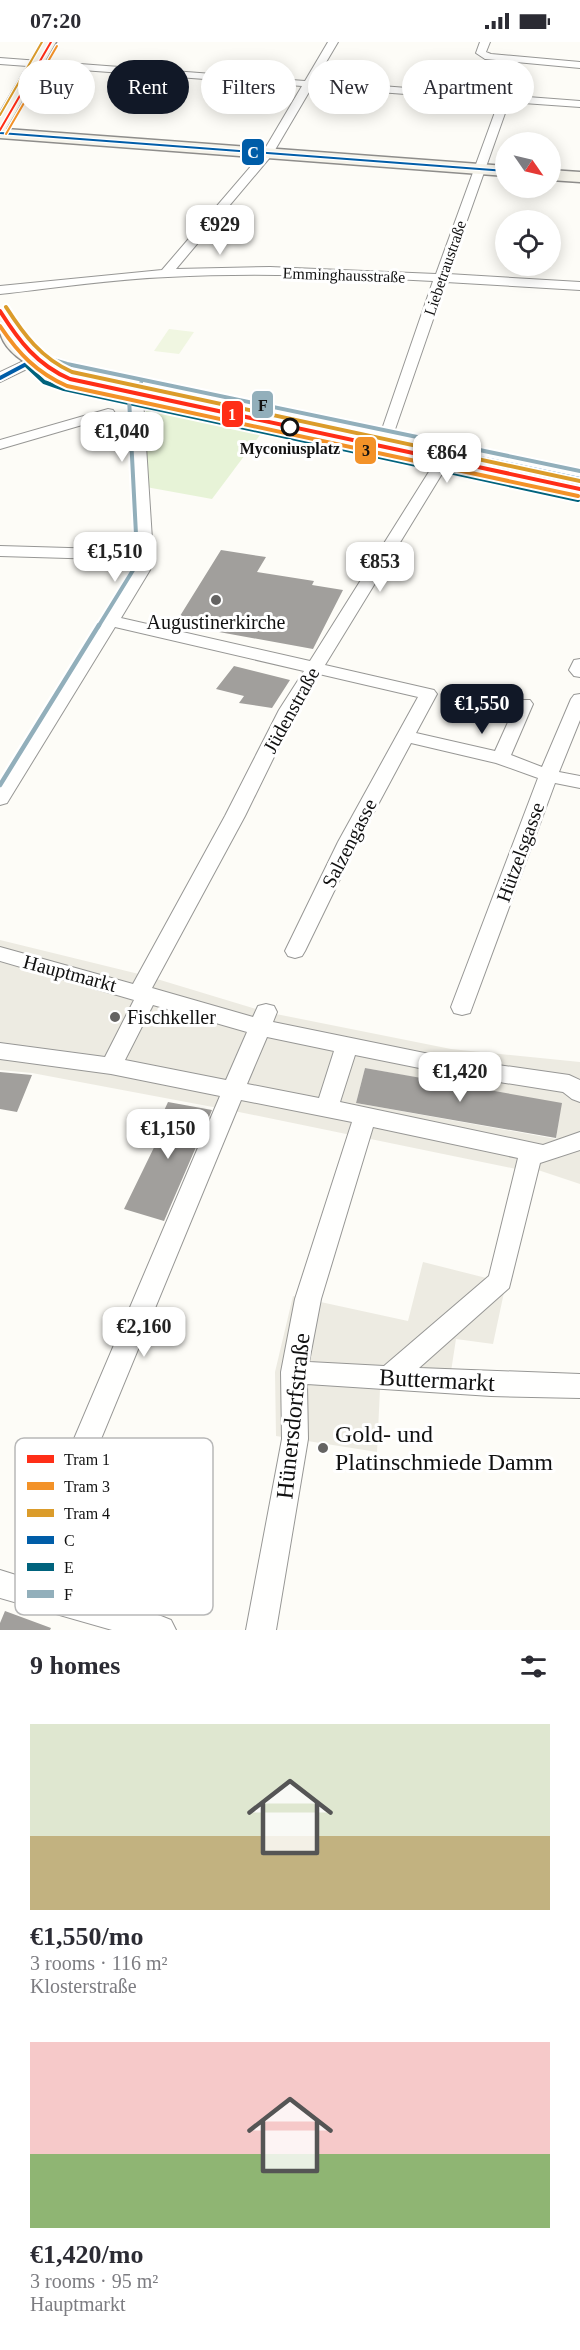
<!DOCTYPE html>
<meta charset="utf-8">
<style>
body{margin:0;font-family:Georgia,serif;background:#f7f7f7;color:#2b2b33;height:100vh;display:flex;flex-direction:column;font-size:22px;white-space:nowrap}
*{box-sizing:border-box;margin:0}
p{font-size:20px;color:#7c7c81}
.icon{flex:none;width:33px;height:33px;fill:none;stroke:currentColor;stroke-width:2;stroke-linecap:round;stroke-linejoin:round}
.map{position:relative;height:1588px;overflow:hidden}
.sheet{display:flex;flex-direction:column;background:#fff;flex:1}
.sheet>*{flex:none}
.top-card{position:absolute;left:18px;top:18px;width:544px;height:54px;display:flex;gap:12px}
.needle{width:39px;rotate:124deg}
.fabs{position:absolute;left:495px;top:90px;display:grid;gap:12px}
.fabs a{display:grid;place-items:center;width:66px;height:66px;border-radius:50%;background:#fff;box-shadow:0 3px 15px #0003;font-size:30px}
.price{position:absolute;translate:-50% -51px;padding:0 14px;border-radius:12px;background:#fff;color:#222;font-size:20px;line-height:39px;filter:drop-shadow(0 2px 3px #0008)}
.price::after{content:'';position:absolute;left:50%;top:36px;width:18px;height:14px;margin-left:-9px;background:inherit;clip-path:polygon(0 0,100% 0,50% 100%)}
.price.active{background:#111827;color:#fff}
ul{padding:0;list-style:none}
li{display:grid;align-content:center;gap:12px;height:318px;padding:0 30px}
li span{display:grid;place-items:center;height:186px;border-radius:0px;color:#555}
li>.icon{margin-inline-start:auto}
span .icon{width:108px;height:108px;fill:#fffc;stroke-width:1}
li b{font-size:26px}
h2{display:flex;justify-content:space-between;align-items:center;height:72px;padding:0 30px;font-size:26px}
.pill{padding:0 21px;border-radius:27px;background:#fff;box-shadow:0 3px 15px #0003;font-size:21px;line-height:54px}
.pill.active{background:#111827;color:#fff}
.status{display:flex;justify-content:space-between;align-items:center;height:42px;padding:0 30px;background:#fff;direction:ltr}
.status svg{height:16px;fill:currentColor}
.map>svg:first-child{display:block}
</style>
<div class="status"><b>07:20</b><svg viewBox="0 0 49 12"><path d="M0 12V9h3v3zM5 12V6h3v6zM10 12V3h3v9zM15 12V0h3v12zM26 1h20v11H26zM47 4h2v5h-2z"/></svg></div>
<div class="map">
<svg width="580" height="1588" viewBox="0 0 580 1588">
<rect width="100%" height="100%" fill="#fdfcf7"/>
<path fill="#e7f3d7" d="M152,365L263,389L212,457L146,445V369Z"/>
<path fill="#f0f6e1" d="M169,287L194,290L179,312L154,309Z"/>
<path fill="#edebe2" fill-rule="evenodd" d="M0,898L147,934L266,970L451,1007L580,1020V1142L529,1125L521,1128L234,1069L32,1031L0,1028ZM365,1026L561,1062L556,1097L356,1061Z
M423,1220L506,1241L493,1302L456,1297L448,1349L380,1347L377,1410L276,1394L275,1330L293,1254L408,1279Z"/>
<path fill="#a19f9c" d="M221,508L266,515L257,530L314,539L312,543L343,548L313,607L175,582Z
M234,624L290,638L272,666L239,661L244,654L216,647Z
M365,1026L562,1061L556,1096L356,1061Z
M0,1030L32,1033L17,1070L0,1067Z
M168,1060L212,1068L164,1179L124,1167L163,1087L156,1086Z
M5,1569L51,1586L50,1588H0V1581Z"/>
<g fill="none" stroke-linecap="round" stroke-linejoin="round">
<defs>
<path id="street" d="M328,0H338L315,39L580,59V65L509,60L448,232L580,240V248L446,240L391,399L386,400L379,396L433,239C345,234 257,230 168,235C112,237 56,246 0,252V244L162,228L263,110L302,44L0,22V16L305,39ZM312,45L499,59L436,232L270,225L176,227L272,113Z
M480,0H490L486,10L491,12L580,20V26L485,17L476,11Z
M32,315L37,316L39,319L37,322L0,340V330Z
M146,342L153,346L143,357L153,513L150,528L121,576L310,619L442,409L449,405L456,409L325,623L434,648L437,652L416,691L495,709L518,658H530L533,662L511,713L542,725L571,657L574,653L580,652V678L559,730L580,734V746L555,741L470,971L462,973L454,971L451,965L538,736L496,721L411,701L358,800L305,909L302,914L295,916L288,914L285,909L338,800L418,655L319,632L297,668L245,774L152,946L253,975L258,964L266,962L274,964L277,970L273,980L449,1016L569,1033L580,1038V1060L572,1057L563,1050L449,1032L355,1013L340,1060L543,1103L580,1090V1108L540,1121L509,1246L419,1326L580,1332V1356L491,1354L307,1342L308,1397L276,1588H246L282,1397L281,1330L295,1257L352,1080L241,1058L42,1540L161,1574L171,1578L176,1588H112L0,1556V1528L16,1533L220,1054L111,1032L0,1017V1001L105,1015L134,958L0,919V905L133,942L225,774L279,668L304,629L115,585L7,761L0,763V742L134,528L136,518L0,514V504L137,508L129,356L141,343ZM153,963L247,990L226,1038L125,1018ZM267,995L334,1009L319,1056L247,1042ZM373,1085L518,1116L489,1234L384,1324L309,1320L321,1257Z
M108,367L113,368L115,371L113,374L0,407V398Z
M580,617V635L574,634L569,628L574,618Z"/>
<path id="secondary" d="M42,0H56L6,87L506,124V134L0,96V71Z
M550,128L580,130V140L550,138Z
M0,270L6,271L32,308L56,320L580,431V443L44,329C27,323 3,309 0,289C0,283 0,276 0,270Z"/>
</defs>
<use href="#street" stroke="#979795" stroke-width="2"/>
<use href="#secondary" stroke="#8e8d8b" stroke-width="3"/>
<use href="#street" fill="#fffffe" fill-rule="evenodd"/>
<use href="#secondary" fill="#f6f4eb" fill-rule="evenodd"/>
<defs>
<path id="bus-1-far1" d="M0,91L506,129"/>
<path id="bus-1" d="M0,336L32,319L65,329L580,437"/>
<path id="bus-2" d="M27,324L44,340L64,347L578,458"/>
<path id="bus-3-far1" d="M34,312L67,322L580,429
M98,585L135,525L137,512L129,356L141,341"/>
<path id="bus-3" d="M0,743L99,583"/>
</defs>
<use href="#bus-1-far1" stroke="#fff" stroke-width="4.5"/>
<use href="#bus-1" stroke="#fff" stroke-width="8"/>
<use href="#bus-2" stroke="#fff" stroke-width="8"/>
<use href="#bus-3-far1" stroke="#fff" stroke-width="8"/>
<use href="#bus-3" stroke="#fff" stroke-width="9"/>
<use href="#bus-1-far1" stroke="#005da8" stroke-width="2"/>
<use href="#bus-1" stroke="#005da8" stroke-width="4"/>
<use href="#bus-2" stroke="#00637d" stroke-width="4"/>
<use href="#bus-3-far1" stroke="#92afbb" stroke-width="4"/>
<use href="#bus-3" stroke="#92afbb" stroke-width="4.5"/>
<defs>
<path id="tram-1-far1" d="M0,88L51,0"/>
<path id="tram-1" d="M0,269C19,299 37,323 70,337L580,447"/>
<path id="tram-2-far1" d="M6,92L57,4"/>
<path id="tram-2" d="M0,284C18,311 37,331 67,344L578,454"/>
<path id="tram-3-far1" d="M0,73L42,0"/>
<path id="tram-3" d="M6,265C24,293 41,316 72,330L580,439"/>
</defs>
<use href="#tram-1-far1" stroke="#fff" stroke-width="4.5"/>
<use href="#tram-1" stroke="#fff" stroke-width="8"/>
<use href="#tram-2-far1" stroke="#fff" stroke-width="4.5"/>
<use href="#tram-2" stroke="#fff" stroke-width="8"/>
<use href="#tram-3-far1" stroke="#fff" stroke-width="4.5"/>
<use href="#tram-3" stroke="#fff" stroke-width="8"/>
<use href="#tram-1-far1" stroke="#ff2e17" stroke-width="2"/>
<use href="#tram-1" stroke="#ff2e17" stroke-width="4"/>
<use href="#tram-2-far1" stroke="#f39228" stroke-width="2"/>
<use href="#tram-2" stroke="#f39228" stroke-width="4"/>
<use href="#tram-3-far1" stroke="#db9c2b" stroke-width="2"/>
<use href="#tram-3" stroke="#db9c2b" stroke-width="4"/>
</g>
<circle fill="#fff" stroke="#111" stroke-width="3" cx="290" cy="385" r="8"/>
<g fill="#646362" stroke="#fff" stroke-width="2">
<circle cx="216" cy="558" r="6"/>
<circle cx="115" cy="975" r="6"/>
<circle cx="323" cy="1406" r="6"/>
</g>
<g text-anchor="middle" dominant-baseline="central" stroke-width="6" stroke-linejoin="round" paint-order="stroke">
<g font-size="16" fill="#111" stroke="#fff">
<text transform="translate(445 226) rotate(-71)">Liebetraustraße</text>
<text transform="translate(344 233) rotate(2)">Emminghausstraße</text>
</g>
<g font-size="16" font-weight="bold" fill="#111" stroke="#fff">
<text x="290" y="406">Myconiusplatz</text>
</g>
<g font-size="20" fill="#111" stroke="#fff">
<text x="216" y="580">Augustinerkirche</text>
<text x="127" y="975" text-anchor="start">Fischkeller</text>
</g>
<g font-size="20" fill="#111" stroke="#fff">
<text transform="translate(291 668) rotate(-61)">Jüdenstraße</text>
<text transform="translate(349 801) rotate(-63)">Salzengasse</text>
<text transform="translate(520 810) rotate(-70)">Hützelsgasse</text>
<text transform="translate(70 931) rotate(15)">Hauptmarkt</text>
</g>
<g font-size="24" fill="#111" stroke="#fff">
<text transform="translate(437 1338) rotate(3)">Buttermarkt</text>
<text transform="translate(293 1374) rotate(-84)">Hünersdorfstraße</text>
</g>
<g font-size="24" fill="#111" stroke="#fff" text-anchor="start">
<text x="335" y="1392">Gold- und<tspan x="335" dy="28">Platinschmiede Damm</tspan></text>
</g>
</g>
<rect x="15" y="1396" width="198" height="177" rx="9" fill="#fff" stroke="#b8b8b8" stroke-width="1.5"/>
<rect x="27" y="1413" width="27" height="8" fill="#ff2e17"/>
<rect x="27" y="1440" width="27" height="8" fill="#f39228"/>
<rect x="27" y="1467" width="27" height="8" fill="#db9c2b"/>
<rect x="27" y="1494" width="27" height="8" fill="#005da8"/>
<rect x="27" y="1521" width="27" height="8" fill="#00637d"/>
<rect x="27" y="1548" width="27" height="8" fill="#92afbb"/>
<g font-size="16" fill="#111">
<text x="64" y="1423">Tram 1</text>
<text x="64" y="1450">Tram 3</text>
<text x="64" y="1477">Tram 4</text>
<text x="64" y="1504">C</text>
<text x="64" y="1531">E</text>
<text x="64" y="1558">F</text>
</g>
<g stroke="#fff" stroke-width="2">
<rect x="241" y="96" width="24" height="28" rx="6" fill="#005da8"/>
<rect x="251" y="348" width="23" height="29" rx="6" fill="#92afbb"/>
<rect x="221" y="358" width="23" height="28" rx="6" fill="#ff2e17"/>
<rect x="354" y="394" width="23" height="29" rx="6" fill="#f39228"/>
</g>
<g font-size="16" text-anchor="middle" font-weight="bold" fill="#fff">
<text x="253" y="116">C</text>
<text x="232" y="378">1</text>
</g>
<g font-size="16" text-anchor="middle" font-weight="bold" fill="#111">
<text x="263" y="369">F</text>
<text x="366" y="414">3</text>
</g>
</svg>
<div class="fabs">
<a><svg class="needle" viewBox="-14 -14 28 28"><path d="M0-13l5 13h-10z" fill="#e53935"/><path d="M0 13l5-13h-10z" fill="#7c7c81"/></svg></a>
<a><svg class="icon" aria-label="locate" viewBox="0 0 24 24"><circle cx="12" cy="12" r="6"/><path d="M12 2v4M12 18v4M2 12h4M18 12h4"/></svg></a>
</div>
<b class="price" style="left:220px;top:214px">€929</b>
<b class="price" style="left:122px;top:421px">€1,040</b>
<b class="price" style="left:447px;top:442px">€864</b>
<b class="price" style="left:115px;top:541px">€1,510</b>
<b class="price" style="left:380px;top:551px">€853</b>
<b class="price active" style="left:482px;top:693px">€1,550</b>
<b class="price" style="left:460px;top:1061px">€1,420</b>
<b class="price" style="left:168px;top:1118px">€1,150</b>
<b class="price" style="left:144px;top:1316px">€2,160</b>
<div class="top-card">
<a class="pill">Buy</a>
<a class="pill active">Rent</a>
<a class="pill">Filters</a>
<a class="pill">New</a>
<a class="pill">Apartment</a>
</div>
</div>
<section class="sheet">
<h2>9 homes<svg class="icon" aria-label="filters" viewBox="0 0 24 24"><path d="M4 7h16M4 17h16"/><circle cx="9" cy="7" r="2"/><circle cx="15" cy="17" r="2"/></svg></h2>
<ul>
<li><span style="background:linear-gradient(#dfe7d0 60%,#c2b280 0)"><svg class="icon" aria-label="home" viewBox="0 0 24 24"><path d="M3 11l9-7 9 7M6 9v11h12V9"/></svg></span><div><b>€1,550/mo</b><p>3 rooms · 116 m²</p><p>Klosterstraße</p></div></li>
<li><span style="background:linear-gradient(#f6c9c9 60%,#8fb573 0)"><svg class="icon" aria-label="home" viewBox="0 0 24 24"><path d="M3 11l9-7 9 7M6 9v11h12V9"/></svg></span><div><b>€1,420/mo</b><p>3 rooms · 95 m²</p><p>Hauptmarkt</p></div></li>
</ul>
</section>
